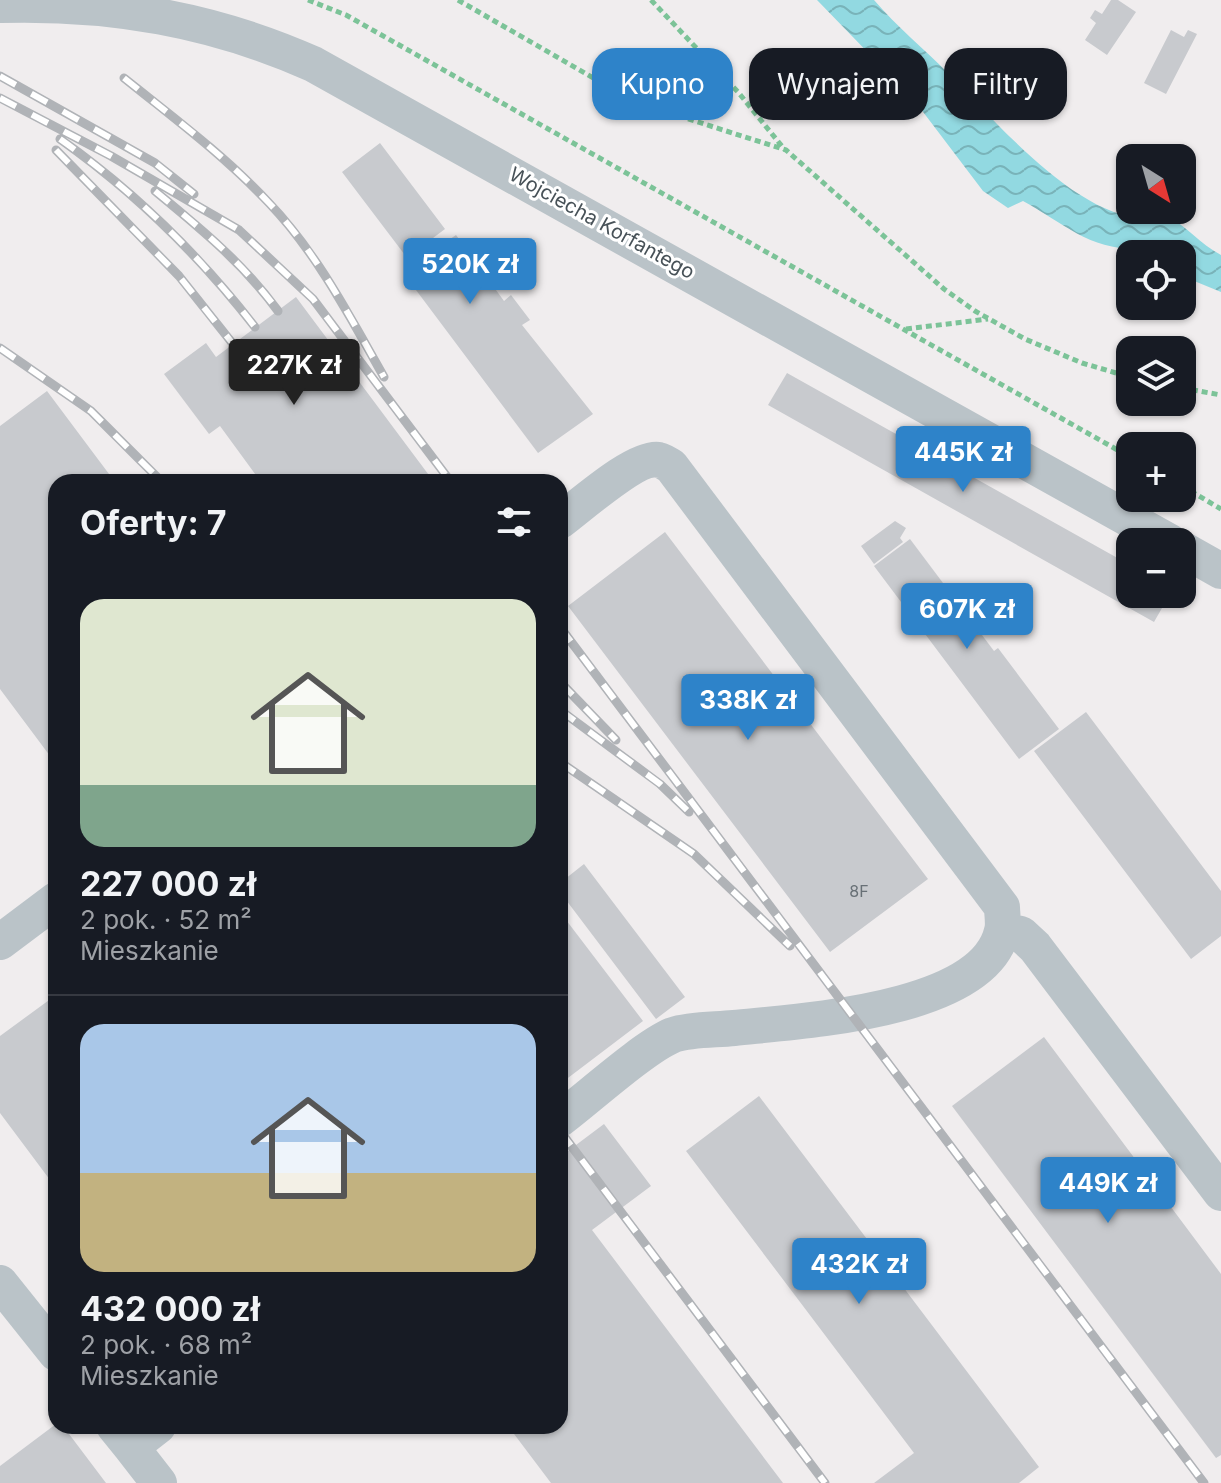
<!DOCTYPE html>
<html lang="pl">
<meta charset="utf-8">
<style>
body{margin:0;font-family:Inter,sans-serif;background:#20242c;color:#f1f3f6;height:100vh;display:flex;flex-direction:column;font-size:30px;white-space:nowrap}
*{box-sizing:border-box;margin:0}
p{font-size:26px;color:#9ea1a6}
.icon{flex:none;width:44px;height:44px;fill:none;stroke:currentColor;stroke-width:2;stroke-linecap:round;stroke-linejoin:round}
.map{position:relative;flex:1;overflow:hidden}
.side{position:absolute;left:48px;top:474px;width:520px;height:960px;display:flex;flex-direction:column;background:#171b24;border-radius:24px;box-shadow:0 2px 6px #0004}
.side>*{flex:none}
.guide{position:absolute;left:592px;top:48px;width:508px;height:72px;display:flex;gap:16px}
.needle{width:52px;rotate:143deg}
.fabs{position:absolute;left:1116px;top:144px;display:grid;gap:16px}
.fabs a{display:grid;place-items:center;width:80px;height:80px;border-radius:16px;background:#171b24;box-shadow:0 2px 6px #0004;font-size:40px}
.price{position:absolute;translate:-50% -68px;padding:0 18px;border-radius:8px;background:#2e83c9;color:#fff;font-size:26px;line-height:52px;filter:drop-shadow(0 2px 4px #0008)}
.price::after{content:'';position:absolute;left:50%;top:48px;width:24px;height:18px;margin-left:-12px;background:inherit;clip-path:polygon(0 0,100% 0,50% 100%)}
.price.active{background:#222;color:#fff}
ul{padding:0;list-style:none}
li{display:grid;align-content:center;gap:16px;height:424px;padding:0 32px}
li+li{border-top:2px solid #363941}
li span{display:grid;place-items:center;height:248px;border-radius:24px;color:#555}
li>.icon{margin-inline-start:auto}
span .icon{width:144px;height:144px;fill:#fffc;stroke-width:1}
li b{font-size:34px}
h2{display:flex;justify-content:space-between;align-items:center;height:96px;padding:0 32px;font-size:34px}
.chip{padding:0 28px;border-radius:24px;background:#171b24;box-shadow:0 2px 6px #0004;font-size:28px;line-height:72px}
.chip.active{background:#2e83c9;color:#fff}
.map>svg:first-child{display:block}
</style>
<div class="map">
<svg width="1221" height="1483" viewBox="0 0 1221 1483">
<defs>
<pattern id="water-waves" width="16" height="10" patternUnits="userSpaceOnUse" patternTransform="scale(2)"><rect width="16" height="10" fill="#92d9e1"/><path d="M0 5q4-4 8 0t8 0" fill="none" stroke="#79b3b9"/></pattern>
</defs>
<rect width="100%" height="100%" fill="#f0edee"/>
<path fill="url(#water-waves)" d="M817,0H874C897,27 923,48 948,73C995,120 1092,238 1165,215C1187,226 1200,244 1221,255V292L1182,276V254H1142L1137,249C1088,249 1065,224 1023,201L1008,208L983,191L914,100Z"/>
<path fill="#c8cace" d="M1111,0H1118L1136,12L1107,55L1085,40L1096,23L1090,18L1095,10L1102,14Z
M1171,30L1184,37L1188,30L1197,34L1166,94L1144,83Z
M380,143L445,229L433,238L440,246L456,235L504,301L511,295L530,320L522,325L593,414L538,453L404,274L414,267L342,172Z
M296,297L434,482H261L220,426L209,434L164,374L206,343L216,357Z
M787,373L1130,565V594H1170L1154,622L768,405Z
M47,391L115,482H56V764L0,689V426Z
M895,521L906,528L900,538L903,542L874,564L861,546Z
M665,532L928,879L830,952L568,606Z
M910,539L994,651L998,648L1059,729L1019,759L874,566Z
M1086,712L1221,891V936L1191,959L1034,751Z
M584,864L685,997L656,1019L560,892V883Z
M560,912L643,1021L560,1084Z
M56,995V1188L0,1113V1036Z
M1044,1037L1221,1274V1455L1216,1458L952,1106Z
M759,1096L1039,1467L1019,1483H874L914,1453L686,1151Z
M604,1124L651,1186L592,1230L783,1483H551L508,1426H560V1157Z
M56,1424L63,1426L106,1483H0V1466Z"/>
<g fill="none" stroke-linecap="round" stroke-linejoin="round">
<path stroke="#7cc398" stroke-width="5" stroke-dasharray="6 4" stroke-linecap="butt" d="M308,0L346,15L1130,457
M458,0L635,102L786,150L944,289L975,311L1025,339L1082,363L1130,377
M651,0L738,92L785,150
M906,329L988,319
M1182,388L1221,395
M1182,486L1221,509"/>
<path stroke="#bac3c8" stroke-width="36" d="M0,5C111,2 212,19 313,64L1170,542
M560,521C579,507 637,455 659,460C661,460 669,465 671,466L1002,907C1002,914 1004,924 1002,931C984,1012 799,1021 734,1028C715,1030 691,1029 673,1035C644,1047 588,1098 560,1119
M1182,549L1221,571
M1003,930L1021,934L1035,947L1221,1193
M0,942L56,900
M0,1283L56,1353
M114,1426L131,1447L158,1426
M131,1447L159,1483"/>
<defs>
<path id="rail" d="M0,76L155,163L194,194
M124,78C174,118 225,156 269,203C317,253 350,317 384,377
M0,98L111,156L239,230L313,299L451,482
M60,139C135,192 199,255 255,327
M56,150L179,276L233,344
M155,191C200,228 243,263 278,311
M0,348L91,411L162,482
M560,627L1204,1483
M560,682L616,740
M560,710L660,784L689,812
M560,762L694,854L790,946
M560,1131L825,1483"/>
</defs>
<use href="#rail" stroke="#b0b3b7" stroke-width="9"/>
<use href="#rail" stroke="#fff" stroke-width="6" stroke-dasharray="18" stroke-linecap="butt"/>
</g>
<g text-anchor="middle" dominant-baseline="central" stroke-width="6" stroke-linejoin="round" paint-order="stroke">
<g font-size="16" fill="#687076">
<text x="859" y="891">8F</text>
</g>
<g font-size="20" fill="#485258" stroke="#fff">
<text transform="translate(602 223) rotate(29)">Wojciecha Korfantego</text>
</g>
</g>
</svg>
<div class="fabs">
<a><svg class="needle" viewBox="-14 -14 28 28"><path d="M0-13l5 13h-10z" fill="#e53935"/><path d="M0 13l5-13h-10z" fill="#9ea1a6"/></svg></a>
<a><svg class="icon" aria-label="locate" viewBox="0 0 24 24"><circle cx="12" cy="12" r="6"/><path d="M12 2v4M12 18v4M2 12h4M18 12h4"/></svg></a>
<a><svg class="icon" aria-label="layers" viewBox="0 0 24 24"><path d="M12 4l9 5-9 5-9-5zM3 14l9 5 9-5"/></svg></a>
<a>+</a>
<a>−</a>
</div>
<b class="price" style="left:470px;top:306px">520K zł</b>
<b class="price active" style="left:294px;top:407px">227K zł</b>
<b class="price" style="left:963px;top:494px">445K zł</b>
<b class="price" style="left:967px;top:651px">607K zł</b>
<b class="price" style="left:748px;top:742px">338K zł</b>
<b class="price" style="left:1108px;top:1225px">449K zł</b>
<b class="price" style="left:859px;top:1306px">432K zł</b>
<div class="guide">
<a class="chip active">Kupno</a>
<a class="chip">Wynajem</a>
<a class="chip">Filtry</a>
</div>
<section class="side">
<h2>Oferty: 7<svg class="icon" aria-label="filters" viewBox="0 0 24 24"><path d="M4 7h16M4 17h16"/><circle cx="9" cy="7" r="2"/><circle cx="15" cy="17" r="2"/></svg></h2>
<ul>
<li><span style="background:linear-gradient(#dfe7d0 75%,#7fa58c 0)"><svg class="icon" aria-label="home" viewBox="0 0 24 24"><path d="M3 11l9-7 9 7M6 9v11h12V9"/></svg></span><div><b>227 000 zł</b><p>2 pok. · 52 m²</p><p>Mieszkanie</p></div></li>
<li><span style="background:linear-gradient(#a9c7e8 60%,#c2b280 0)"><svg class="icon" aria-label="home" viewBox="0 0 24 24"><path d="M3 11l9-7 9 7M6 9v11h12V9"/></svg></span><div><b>432 000 zł</b><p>2 pok. · 68 m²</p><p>Mieszkanie</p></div></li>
</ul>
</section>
</div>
